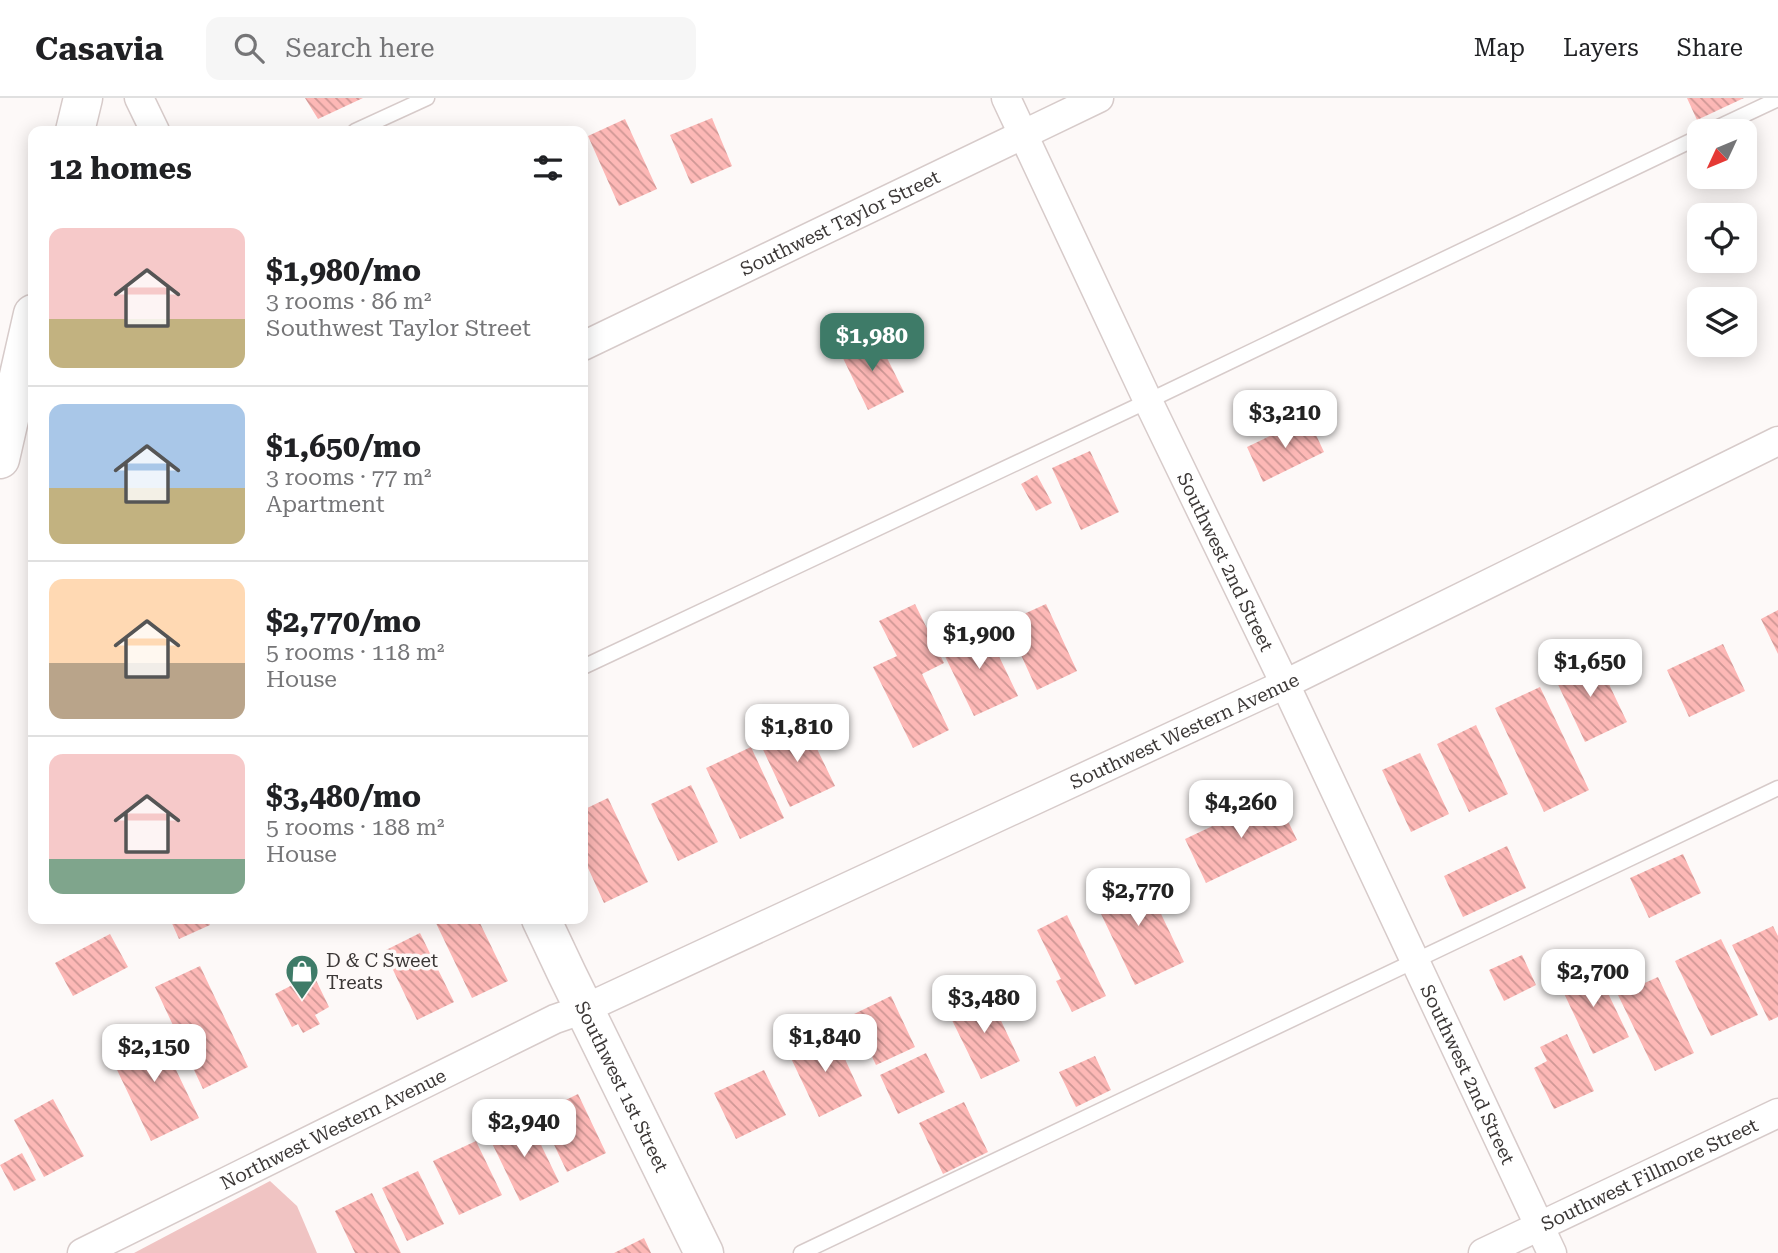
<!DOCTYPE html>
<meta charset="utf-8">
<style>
body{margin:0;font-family:"Roboto Serif",serif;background:#f6f6f6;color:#202124;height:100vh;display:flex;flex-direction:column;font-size:26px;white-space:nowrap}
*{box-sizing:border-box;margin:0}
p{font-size:23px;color:#757577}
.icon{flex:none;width:38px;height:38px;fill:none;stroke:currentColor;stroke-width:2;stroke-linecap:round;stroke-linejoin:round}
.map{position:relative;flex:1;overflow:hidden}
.details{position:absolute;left:28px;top:28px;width:560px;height:798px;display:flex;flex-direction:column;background:#fff;border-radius:14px;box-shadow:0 4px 18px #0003}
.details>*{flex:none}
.needle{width:46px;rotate:226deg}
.fabs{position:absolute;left:1687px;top:21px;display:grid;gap:14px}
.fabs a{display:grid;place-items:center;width:70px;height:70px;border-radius:14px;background:#fff;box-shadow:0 4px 18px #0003;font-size:35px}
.price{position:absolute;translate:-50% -60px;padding:0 16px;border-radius:14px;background:#fff;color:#222;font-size:23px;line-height:46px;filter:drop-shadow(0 2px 4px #0008)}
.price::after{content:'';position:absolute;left:50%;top:42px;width:21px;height:16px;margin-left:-10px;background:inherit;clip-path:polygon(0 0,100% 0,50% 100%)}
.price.current{background:#3e7b68;color:#fff}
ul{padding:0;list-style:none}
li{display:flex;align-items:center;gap:21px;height:175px;padding:0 21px}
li+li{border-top:2px solid #e0e0e0}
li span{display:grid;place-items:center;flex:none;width:196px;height:140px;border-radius:14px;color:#555}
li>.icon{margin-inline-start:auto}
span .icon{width:84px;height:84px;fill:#fffc;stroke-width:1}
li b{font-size:30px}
h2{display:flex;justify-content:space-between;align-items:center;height:84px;padding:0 21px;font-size:30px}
header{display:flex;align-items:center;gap:42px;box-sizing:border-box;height:98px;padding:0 35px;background:#fff;border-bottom:2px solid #e0e0e0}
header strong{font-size:33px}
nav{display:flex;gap:38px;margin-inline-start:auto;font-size:24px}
.search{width:490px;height:63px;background:#f6f6f6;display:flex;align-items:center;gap:18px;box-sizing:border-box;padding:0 24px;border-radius:14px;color:#757577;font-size:26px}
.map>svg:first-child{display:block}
</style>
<header>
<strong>Casavia</strong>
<div class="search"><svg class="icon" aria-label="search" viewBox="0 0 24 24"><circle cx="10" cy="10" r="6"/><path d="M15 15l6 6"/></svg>Search here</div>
<nav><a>Map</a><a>Layers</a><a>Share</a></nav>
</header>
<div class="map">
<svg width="1778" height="1155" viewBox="0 0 1778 1155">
<defs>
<pattern id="building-back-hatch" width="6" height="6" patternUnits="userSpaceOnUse" patternTransform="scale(1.75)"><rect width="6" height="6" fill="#fdb8b6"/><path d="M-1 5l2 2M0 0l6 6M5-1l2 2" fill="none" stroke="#ce9795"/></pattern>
</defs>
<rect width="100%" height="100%" fill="#fdf9f8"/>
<path fill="#f0c4c3" d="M270,1083L297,1108L317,1155H134Z"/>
<path fill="url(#building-back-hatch)" d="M305,0H363L318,21Z
M1687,0H1744L1697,22Z
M712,20L732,68L691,86L670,37Z
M625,21L657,91L619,108L588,38Z
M876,238L904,294L868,312L841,256Z
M1308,320L1324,354L1263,384L1247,349Z
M1090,353L1119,414L1081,432L1052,370Z
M1037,377L1052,405L1036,413L1021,386Z
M915,506L944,565L922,576L949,632L913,650L873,569L897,558L879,523Z
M1046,506L1077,573L1037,592L1006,524Z
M1778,512V556L1761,521Z
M984,527L1018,598L974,618L940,548Z
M1723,546L1745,593L1689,619L1667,572Z
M1596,559L1627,624L1585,644L1554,578Z
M1540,589L1589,692L1544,714L1495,610Z
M803,622L835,688L790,709L759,643Z
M1476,627L1508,696L1469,714L1437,646Z
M751,649L784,720L740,741L706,670Z
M1420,655L1449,716L1411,734L1382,672Z
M691,687L718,744L678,763L651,706Z
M1276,698L1297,742L1206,785L1185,741Z
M608,700L648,784L604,805L583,759V712Z
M1507,748L1526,790L1463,819L1444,778Z
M1683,756L1701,795L1649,820L1630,780Z
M1141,774L1184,864L1135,887L1092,797Z
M1067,817L1106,898L1072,914L1056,883L1061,881L1037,832Z
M170,821H207L210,827L179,841Z
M434,821H478L508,883L472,900Z
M1773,828L1778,838V919L1769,923L1732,847Z
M420,835L454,904L417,922L384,853Z
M110,836L128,869L73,898L55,865Z
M1721,841L1758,917L1711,938L1675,863Z
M1522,857L1536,887L1504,903L1489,872Z
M1594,866L1629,939L1593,956L1558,883Z
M200,868L248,969L203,991L155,889Z
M306,876L312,880L314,878L329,909L315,917L320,926L303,935L298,926L292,929L275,896L298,884L299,881Z
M1658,879L1694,955L1655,973L1618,897Z
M987,893L1020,963L981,981L947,912Z
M891,898L915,949L876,967L852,917Z
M156,930L199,1020L151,1043L108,953Z
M832,933L862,998L819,1019L788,954Z
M1567,936L1594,993L1554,1011L1534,970L1547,963L1540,949Z
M926,955L945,994L898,1016L880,977Z
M1095,958L1111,992L1076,1009L1059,974Z
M764,972L786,1017L736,1041L714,995Z
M578,996L606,1055L567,1074L539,1015Z
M53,1001L84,1058L44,1079L14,1022Z
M964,1004L988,1054L943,1076L919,1025Z
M528,1020L559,1084L520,1103L489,1039Z
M476,1043L502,1097L459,1117L433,1063Z
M22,1055L36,1082L14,1093L0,1067Z
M418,1073L444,1126L407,1143L382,1090Z
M372,1095L401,1155H355L335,1113Z
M644,1140L651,1155H614Z"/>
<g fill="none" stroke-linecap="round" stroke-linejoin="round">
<defs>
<path id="lane" d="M355,33L427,0
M1710,33L1778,1
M583,569L1148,303L1699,39
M801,1155L1778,690"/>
<g id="street">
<path d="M139,0L155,33"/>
<path id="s1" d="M1006,0L1148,303L1285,586L1552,1155"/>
<path id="s2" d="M583,248L1099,0"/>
<path id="s3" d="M82,1155L555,921L584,911L1285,586L1778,343"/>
<path id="s4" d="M1483,1155L1778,1015"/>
</g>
<g id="secondary">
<path id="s5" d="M541,821L567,876L704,1155"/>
</g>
<path id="highway" d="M75,33L83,0
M0,361L33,216"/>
</defs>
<use href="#lane" stroke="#d7cbca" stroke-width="17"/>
<use href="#street" stroke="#d7cbca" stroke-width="31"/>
<use href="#secondary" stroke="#d7cbca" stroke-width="41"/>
<use href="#highway" stroke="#d7cbca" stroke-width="41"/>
<use href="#lane" stroke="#fff" stroke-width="14"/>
<use href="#street" stroke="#fff" stroke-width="28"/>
<use href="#secondary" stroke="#fff" stroke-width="38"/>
<use href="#highway" stroke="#fff" stroke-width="38"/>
</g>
<defs>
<symbol id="shop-pin" viewBox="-11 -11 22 30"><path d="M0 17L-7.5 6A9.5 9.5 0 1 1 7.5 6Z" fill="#3e7b68" stroke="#fdf9f8"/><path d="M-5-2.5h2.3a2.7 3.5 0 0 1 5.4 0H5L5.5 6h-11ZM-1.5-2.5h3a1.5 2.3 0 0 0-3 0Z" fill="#fff"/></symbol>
</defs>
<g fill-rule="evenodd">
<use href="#shop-pin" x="283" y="854" width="38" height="52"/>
</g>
<g text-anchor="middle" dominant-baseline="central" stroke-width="7" stroke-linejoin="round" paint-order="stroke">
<g font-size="19" fill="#3c3837" stroke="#fdf9f8">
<text stroke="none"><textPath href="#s2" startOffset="285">Southwest Taylor Street</textPath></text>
<text stroke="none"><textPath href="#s1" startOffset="513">Southwest 2nd Street</textPath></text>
<text stroke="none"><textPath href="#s3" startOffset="1220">Southwest Western Avenue</textPath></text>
<text stroke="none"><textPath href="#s1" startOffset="1080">Southwest 2nd Street</textPath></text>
<text stroke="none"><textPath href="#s5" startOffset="186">Southwest 1st Street</textPath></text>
<text stroke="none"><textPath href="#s3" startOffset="280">Northwest Western Avenue</textPath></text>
<text stroke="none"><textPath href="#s4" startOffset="184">Southwest Fillmore Street</textPath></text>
</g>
<g font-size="19" fill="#3c3837" stroke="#fdf9f8" text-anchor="start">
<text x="326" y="862">D &amp; C Sweet<tspan x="326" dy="22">Treats</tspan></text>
</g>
</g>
</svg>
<div class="fabs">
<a><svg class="needle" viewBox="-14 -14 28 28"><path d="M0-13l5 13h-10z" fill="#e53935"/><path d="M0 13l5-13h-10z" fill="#757577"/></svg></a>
<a><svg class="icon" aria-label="locate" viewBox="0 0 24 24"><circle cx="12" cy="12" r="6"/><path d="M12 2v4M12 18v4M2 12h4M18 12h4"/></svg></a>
<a><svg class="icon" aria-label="layers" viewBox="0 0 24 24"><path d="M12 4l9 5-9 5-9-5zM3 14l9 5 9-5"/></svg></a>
</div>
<b class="price current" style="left:872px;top:275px">$1,980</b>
<b class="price" style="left:1285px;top:352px">$3,210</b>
<b class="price" style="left:979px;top:573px">$1,900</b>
<b class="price" style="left:1590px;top:601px">$1,650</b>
<b class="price" style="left:797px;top:666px">$1,810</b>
<b class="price" style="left:1241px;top:742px">$4,260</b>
<b class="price" style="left:1138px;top:830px">$2,770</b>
<b class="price" style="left:1593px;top:911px">$2,700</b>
<b class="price" style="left:984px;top:937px">$3,480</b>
<b class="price" style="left:825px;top:976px">$1,840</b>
<b class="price" style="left:154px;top:986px">$2,150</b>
<b class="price" style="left:524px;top:1061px">$2,940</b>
<section class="details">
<h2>12 homes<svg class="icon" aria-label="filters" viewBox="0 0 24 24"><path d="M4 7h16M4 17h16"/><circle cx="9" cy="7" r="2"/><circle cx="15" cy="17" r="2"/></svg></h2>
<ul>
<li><span style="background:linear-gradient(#f6c9c9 65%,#c2b280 0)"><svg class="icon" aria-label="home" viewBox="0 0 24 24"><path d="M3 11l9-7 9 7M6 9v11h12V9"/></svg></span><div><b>$1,980/mo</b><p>3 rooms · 86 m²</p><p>Southwest Taylor Street</p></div></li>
<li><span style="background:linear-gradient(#a9c7e8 60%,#c2b280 0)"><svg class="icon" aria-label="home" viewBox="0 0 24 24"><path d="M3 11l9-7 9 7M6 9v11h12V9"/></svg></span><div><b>$1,650/mo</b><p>3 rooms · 77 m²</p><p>Apartment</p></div></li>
<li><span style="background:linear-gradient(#ffd9b3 60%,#b9a48a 0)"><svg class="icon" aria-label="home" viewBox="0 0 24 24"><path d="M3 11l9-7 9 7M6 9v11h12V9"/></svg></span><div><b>$2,770/mo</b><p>5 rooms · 118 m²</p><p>House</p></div></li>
<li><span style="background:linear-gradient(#f6c9c9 75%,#7fa58c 0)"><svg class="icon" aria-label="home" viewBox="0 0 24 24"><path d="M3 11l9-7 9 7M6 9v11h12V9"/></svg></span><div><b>$3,480/mo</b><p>5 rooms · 188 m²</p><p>House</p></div></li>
</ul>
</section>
</div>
